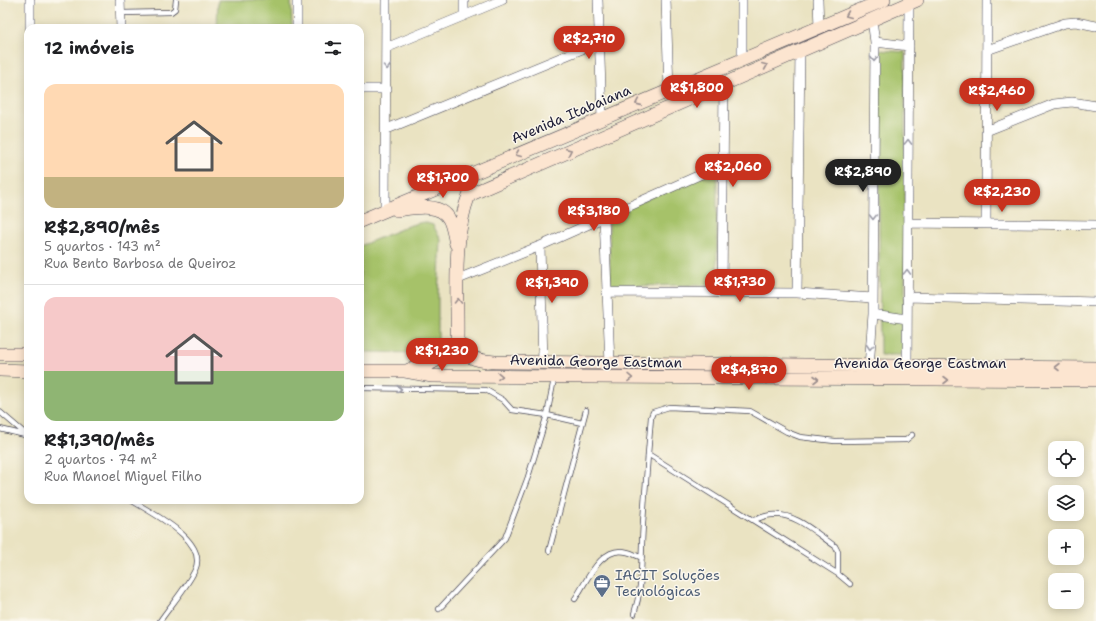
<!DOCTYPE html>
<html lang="pt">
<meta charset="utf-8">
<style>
body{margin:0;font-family:"Shantell Sans",sans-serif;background:#f6f6f6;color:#202124;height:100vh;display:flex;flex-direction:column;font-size:15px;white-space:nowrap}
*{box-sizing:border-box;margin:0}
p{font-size:13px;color:#757577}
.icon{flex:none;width:22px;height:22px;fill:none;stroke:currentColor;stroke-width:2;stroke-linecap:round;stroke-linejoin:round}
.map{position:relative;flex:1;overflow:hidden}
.drawer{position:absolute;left:24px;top:24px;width:340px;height:480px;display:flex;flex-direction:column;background:#fff;border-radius:12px;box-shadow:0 2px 10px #0003}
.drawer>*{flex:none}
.fabs{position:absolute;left:1048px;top:441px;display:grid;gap:8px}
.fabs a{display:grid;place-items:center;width:36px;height:36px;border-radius:8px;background:#fff;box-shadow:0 2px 10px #0003;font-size:20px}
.price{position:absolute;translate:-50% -34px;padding:0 9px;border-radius:14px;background:#c8321e;color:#fff;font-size:13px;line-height:26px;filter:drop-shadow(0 1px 2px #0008)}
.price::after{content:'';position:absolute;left:50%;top:24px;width:12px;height:9px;margin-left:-6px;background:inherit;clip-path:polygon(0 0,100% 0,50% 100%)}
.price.on{background:#222;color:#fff}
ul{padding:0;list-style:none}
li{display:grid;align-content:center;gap:8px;height:212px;padding:0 20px}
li+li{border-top:1px solid #e0e0e0}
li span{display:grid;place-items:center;height:124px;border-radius:12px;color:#555}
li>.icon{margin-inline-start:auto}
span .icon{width:72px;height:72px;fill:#fffc;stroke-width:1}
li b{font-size:17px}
h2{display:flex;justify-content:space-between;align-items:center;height:48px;padding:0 20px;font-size:17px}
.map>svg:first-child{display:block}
</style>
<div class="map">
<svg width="1096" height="621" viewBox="0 0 1096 621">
<rect width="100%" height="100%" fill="#fbf7ec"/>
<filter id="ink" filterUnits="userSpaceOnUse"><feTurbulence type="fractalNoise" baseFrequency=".025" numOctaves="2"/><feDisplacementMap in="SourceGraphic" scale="8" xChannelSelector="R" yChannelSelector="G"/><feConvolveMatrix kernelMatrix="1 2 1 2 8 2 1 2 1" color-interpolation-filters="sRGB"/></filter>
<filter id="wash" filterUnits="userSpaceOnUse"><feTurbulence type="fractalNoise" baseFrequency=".012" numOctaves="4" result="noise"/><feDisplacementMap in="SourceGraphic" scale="16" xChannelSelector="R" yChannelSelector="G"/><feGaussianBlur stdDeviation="0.9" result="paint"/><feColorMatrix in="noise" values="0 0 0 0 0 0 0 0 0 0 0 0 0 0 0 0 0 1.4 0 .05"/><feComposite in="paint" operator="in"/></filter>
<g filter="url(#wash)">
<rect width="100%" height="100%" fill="#eae3c2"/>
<path fill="#a6c269" stroke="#647252" d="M218,0H291L292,28H217Z
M878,50L905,52V355H880Z
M717,169V285L610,286L609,215Z
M423,222L433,225L441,240L438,294V346L423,353L360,352V246L411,225Z"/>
</g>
<g filter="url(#ink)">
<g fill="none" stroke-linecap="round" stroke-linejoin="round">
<defs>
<path id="lane" d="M121,13L171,12L175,9L176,0
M360,388L486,390L503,400L512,410L547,415L582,423
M0,412L28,436
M0,429L25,435
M648,454L651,417L653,412L669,407L750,411L787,432L800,437L835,441L906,440L912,435
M131,500C151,513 209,540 195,570C187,587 171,605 160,621
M754,520C760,518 766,515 772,515C795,512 817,534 835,546L838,552V574
M549,551L586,410
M575,599C587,581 601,545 627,552C632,553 637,556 642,558
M439,609L505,538L528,477L547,415L554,379
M634,614C642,589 641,570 642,544C643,514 646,484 648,454L838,574L850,584"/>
<path id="street" d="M120,0L121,28
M297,0V28
M464,0V16
M598,0L602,119
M666,0L669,90
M742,0V59
M818,0L819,28
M30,28V0
M875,42L909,46
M386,48L502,0
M987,50L1065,23L1076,22L1096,26
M360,89H387
M387,129L599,42
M986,131L1054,104L1072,102L1096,106
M385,210L386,0
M604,216L610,364
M908,223L1096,225
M986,223L987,0
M540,246L543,363
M458,279L540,246L722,165
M608,292L797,293L873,298
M722,292L724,83
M797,293L800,50
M907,297L1096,302
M873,314L907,319
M869,367L873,314L875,42L872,20
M907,367L909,3"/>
<path id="secondary" d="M397,210C413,208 440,202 449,219C453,226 454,236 456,244
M360,221L884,0
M457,340C469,359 472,360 495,362L1096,368
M457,340C458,293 452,239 469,195L917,0
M0,354H28
M0,370L28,371
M409,370C430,366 445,358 457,340
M360,371H405L432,376L1096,380"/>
</defs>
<use href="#lane" stroke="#403f4f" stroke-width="6"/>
<use href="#street" stroke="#403f4f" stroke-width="10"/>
<use href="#secondary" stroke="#403f4f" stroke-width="14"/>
<use href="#lane" stroke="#fff" stroke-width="4.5"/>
<use href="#street" stroke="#fff" stroke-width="9"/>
<use href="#secondary" stroke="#fce5d0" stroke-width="13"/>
</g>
<defs><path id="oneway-chevron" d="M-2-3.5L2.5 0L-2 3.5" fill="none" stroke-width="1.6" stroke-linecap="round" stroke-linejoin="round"/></defs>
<g stroke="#9a8d8d">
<use href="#oneway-chevron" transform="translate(848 15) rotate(157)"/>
<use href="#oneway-chevron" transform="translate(765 66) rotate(-23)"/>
<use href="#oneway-chevron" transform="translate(638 103) rotate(156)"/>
<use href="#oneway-chevron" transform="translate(569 151) rotate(-24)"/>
<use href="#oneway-chevron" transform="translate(518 154) rotate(157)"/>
<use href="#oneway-chevron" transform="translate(458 301) rotate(-89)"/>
<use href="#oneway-chevron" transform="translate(1057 367) rotate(-180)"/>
<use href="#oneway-chevron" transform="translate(500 376) rotate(1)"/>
<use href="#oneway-chevron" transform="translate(630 378) rotate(1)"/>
<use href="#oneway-chevron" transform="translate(816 379)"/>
<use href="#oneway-chevron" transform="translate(946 380)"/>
</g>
<g stroke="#9c9ca7">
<use href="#oneway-chevron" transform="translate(874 59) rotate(90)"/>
<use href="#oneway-chevron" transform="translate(387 67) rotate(89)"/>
<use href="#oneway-chevron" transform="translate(908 142) rotate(-89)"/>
<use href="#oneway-chevron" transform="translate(873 217) rotate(90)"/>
<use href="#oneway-chevron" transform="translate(907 272) rotate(-89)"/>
<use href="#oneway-chevron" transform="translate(870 347) rotate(94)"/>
<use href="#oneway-chevron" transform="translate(399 389)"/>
</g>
</g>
<defs>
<symbol id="office-pin" viewBox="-11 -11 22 30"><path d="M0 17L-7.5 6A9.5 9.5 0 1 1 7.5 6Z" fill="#5c6f8a" stroke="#fbf7ec"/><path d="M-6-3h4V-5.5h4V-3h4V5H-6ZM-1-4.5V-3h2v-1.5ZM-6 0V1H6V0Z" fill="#fff"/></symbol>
</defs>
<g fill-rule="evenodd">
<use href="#office-pin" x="592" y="573" width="20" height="27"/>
</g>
<g text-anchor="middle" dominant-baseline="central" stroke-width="3" stroke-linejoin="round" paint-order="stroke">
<g font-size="14" fill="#22223b" stroke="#fbf7ec">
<text transform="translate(571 114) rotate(-23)">Avenida Itabaiana</text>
<text transform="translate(596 361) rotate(1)">Avenida George Eastman</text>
<text x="920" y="363">Avenida George Eastman</text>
</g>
<g font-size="14" fill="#4e5e75" stroke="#fbf7ec" text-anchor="start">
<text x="615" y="575">IACIT Soluções<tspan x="615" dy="16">Tecnológicas</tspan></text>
</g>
</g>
</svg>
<div class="fabs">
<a><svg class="icon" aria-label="locate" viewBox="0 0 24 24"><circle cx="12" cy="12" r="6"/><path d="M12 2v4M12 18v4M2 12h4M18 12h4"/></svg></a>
<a><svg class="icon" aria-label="layers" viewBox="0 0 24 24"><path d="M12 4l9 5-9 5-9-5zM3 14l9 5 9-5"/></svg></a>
<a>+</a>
<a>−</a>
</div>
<b class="price" style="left:589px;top:60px">R$2,710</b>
<b class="price" style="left:697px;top:109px">R$1,800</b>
<b class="price" style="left:997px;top:112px">R$2,460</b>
<b class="price" style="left:733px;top:188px">R$2,060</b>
<b class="price on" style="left:863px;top:193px">R$2,890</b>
<b class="price" style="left:443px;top:199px">R$1,700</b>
<b class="price" style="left:1002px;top:213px">R$2,230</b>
<b class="price" style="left:594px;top:232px">R$3,180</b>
<b class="price" style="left:740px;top:303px">R$1,730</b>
<b class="price" style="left:552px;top:304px">R$1,390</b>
<b class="price" style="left:442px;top:372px">R$1,230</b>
<b class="price" style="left:749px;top:391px">R$4,870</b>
<section class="drawer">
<h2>12 imóveis<svg class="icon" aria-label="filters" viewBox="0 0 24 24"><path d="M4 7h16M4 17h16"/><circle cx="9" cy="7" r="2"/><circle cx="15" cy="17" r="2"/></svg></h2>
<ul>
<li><span style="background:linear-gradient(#ffd9b3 75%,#c2b280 0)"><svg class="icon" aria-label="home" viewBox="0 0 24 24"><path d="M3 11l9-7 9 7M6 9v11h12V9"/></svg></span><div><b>R$2,890/mês</b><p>5 quartos · 143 m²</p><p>Rua Bento Barbosa de Queiroz</p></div></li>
<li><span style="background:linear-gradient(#f6c9c9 60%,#8fb573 0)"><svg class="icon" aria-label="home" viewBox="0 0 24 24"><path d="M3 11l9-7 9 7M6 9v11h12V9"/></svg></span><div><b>R$1,390/mês</b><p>2 quartos · 74 m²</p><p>Rua Manoel Miguel Filho</p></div></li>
</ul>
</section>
</div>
